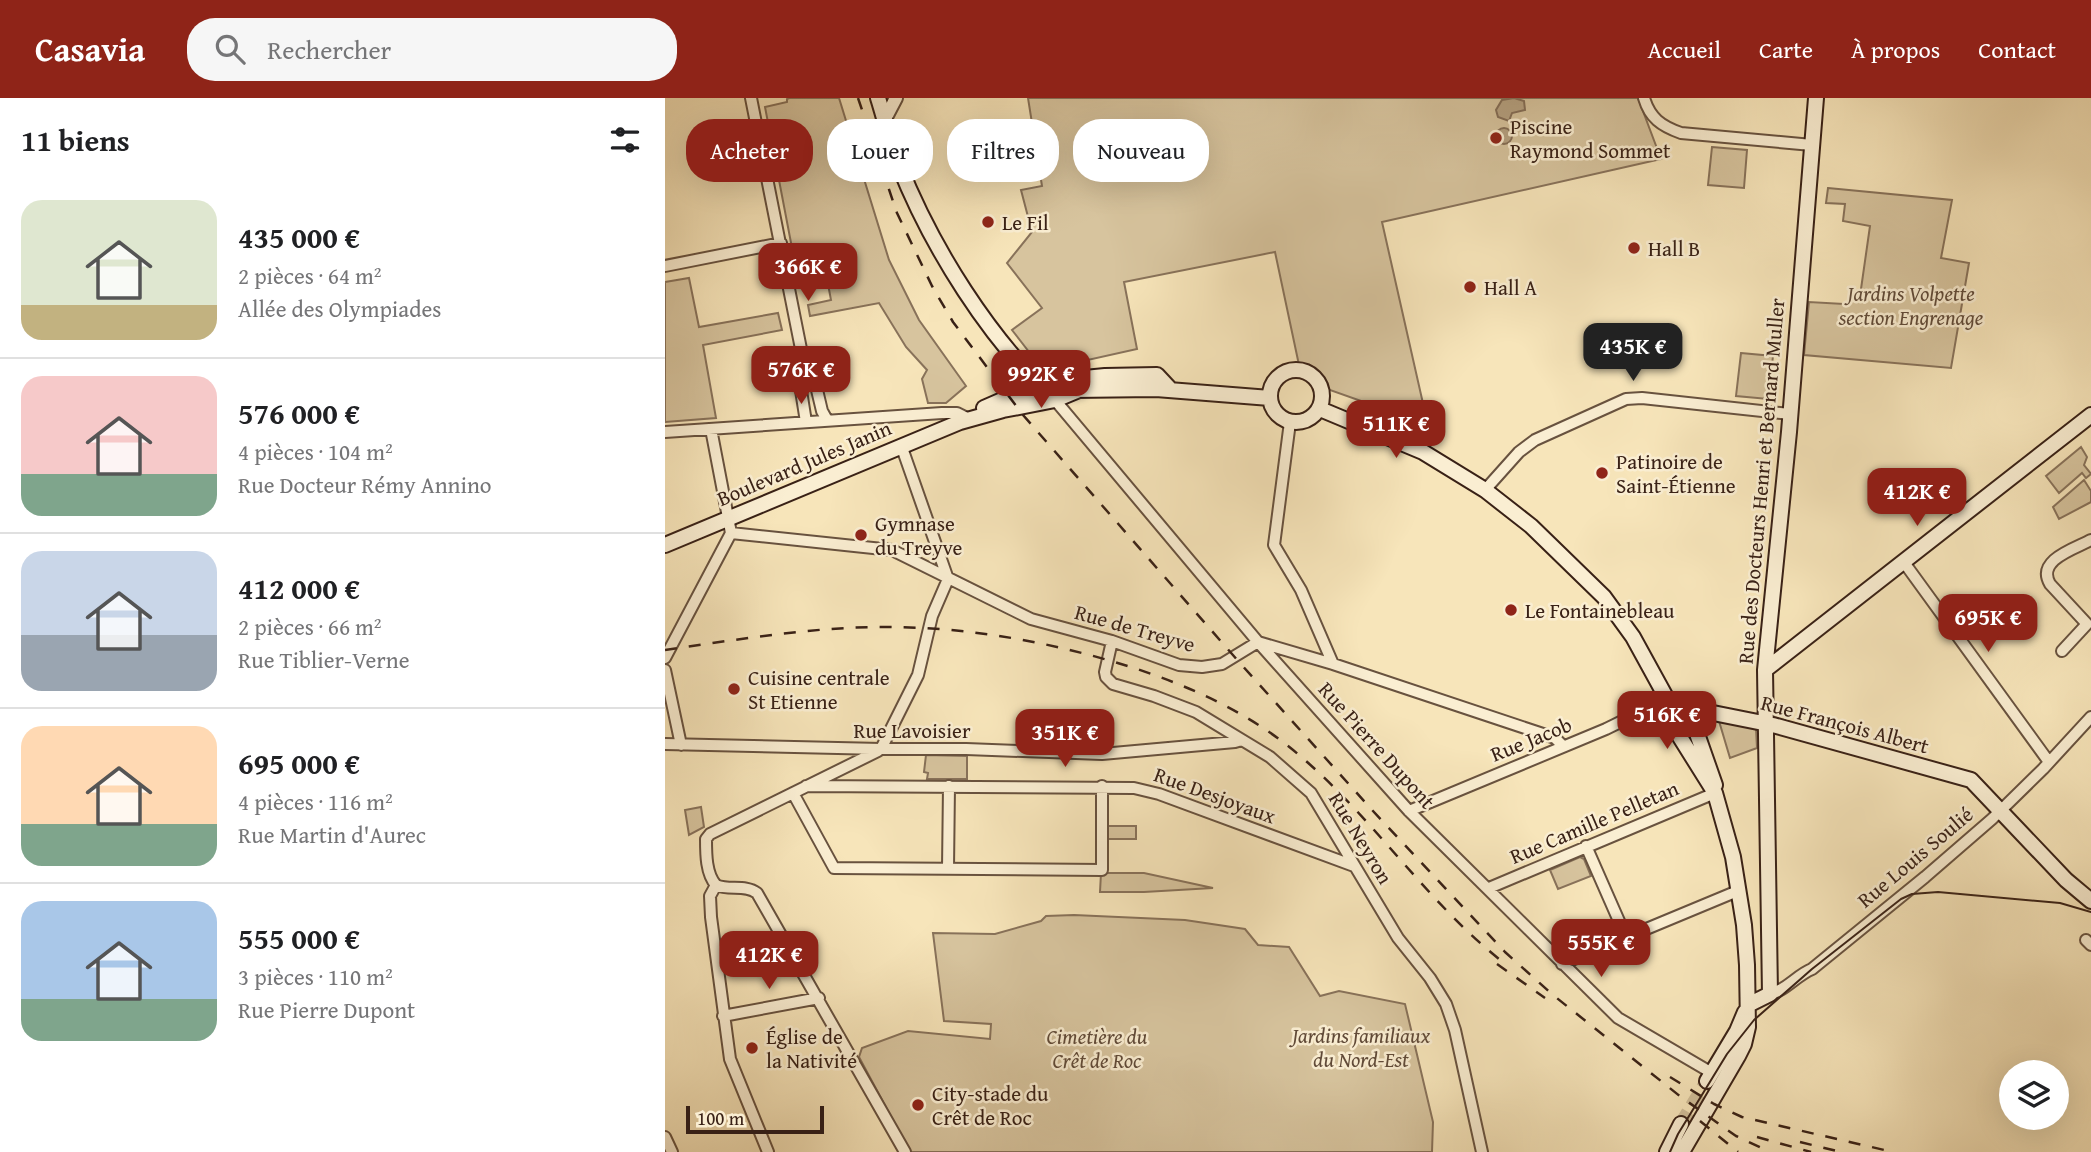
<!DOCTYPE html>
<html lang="fr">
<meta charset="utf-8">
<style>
body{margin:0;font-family:"Gentium Book Plus",serif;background:#f6f6f6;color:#202124;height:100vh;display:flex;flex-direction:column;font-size:26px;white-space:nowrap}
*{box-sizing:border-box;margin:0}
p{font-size:23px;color:#757577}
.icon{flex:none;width:38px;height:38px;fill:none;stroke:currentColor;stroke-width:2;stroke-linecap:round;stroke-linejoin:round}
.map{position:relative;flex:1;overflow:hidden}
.drawer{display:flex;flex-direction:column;background:#fff;width:665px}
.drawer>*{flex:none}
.top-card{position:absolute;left:21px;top:21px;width:665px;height:63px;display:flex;gap:14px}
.buttons{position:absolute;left:1334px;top:962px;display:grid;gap:14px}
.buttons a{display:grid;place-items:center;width:70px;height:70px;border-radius:50%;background:#fff;box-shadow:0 7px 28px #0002;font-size:35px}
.scale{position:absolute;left:21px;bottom:18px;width:138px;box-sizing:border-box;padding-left:7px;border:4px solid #392116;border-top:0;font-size:19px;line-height:24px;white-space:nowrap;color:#392116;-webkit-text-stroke:5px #faeed2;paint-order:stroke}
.price{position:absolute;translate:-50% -60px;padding:0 16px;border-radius:14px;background:#8f2418;color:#fff;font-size:23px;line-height:46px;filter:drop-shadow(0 2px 4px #0008)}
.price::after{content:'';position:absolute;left:50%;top:42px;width:21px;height:16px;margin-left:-10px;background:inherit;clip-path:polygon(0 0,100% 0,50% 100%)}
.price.on{background:#222;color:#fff}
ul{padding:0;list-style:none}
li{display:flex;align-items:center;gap:21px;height:175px;padding:0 21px}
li+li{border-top:2px solid #e0e0e0}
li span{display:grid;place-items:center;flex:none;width:196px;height:140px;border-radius:21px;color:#555}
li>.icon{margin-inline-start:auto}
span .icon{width:84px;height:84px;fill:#fffc;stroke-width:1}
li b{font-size:30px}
h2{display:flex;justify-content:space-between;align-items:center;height:84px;padding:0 21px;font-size:30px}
.pill{padding:0 24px;border-radius:28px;background:#fff;box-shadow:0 7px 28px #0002;font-size:24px;line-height:63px}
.pill.on{background:#8f2418;color:#fff}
header{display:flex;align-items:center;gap:42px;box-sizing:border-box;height:98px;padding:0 35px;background:#8f2418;color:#fff}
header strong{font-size:33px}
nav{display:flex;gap:38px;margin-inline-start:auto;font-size:24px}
.search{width:490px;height:63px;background:#f6f6f6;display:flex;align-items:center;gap:18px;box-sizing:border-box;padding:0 24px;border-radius:28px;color:#757577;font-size:26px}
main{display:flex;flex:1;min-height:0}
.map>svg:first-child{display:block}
</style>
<header>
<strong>Casavia</strong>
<div class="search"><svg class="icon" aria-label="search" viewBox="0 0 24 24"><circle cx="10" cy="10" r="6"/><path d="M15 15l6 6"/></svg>Rechercher</div>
<nav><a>Accueil</a><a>Carte</a><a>À propos</a><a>Contact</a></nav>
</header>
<main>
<section class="drawer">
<h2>11 biens<svg class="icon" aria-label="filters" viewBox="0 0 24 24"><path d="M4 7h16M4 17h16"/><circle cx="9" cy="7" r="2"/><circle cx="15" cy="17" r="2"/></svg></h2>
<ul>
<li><span style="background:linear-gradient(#dfe7d0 75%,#c2b280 0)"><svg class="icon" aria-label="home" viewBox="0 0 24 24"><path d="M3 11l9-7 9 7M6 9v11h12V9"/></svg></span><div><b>435 000 €</b><p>2 pièces · 64 m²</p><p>Allée des Olympiades</p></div></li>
<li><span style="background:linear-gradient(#f6c9c9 70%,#7fa58c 0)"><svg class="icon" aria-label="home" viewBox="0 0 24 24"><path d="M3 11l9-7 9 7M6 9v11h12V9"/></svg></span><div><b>576 000 €</b><p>4 pièces · 104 m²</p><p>Rue Docteur Rémy Annino</p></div></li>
<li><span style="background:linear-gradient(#c9d6e8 60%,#9aa5b1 0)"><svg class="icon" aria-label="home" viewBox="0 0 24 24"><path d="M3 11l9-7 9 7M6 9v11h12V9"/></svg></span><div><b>412 000 €</b><p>2 pièces · 66 m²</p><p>Rue Tiblier-Verne</p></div></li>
<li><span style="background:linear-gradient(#ffd9b3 70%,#7fa58c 0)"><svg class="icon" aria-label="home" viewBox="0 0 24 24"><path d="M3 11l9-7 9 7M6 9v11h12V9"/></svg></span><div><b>695 000 €</b><p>4 pièces · 116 m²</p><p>Rue Martin d'Aurec</p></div></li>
<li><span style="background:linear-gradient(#a9c7e8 70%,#7fa58c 0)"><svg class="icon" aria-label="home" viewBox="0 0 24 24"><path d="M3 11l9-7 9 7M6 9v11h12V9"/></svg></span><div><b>555 000 €</b><p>3 pièces · 110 m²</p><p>Rue Pierre Dupont</p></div></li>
</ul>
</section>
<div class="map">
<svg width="1426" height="1054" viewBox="0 0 1426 1054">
<rect width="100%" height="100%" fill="#f7e5ba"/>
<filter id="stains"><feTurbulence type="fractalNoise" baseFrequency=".00286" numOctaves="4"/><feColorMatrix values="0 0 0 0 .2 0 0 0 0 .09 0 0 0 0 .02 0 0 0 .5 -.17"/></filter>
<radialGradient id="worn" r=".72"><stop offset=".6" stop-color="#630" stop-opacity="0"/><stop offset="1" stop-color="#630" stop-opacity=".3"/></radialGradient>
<path fill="#d7c49e" stroke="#88725a" stroke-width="2" d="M124,0H174L224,162L254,222L301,288L281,305H263L257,281L262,272L241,249L214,205L145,218L143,207L166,202L157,154L133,159L131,149L127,150L100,9L122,4V1Z
M363,0H973L996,61L717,124L764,332L713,309L662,291L648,273L634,267L610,154L459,184L472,251L378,272L347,232L377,210L342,165L367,134L356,92L377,88Z
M1047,49L1082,52L1079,90L1043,87Z
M1163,90L1287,102L1276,160L1304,165L1286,270L1139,257L1144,204L1179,206L1195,198L1205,128L1178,123L1180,106L1161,105Z
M24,180L34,229L113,215L117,232L38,247L51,320L0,324V184Z
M1076,255L1108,258L1103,301L1071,298Z
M1416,349L1422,359L1419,367L1426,376L1421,380L1417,375L1394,395L1381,378Z
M1419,382L1426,393V404L1394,421L1388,409Z
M1054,623L1091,630L1092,650L1065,660Z
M261,657L302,658V681H262L263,675L259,674Z
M36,709L39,729L24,737L20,712Z
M443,728H471V741H443Z
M915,759L919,761L926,778L893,791L885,772Z
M436,775H479L548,790L479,794H435Z
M409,817L520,822L580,831L593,847L624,849L655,898L674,893L740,906L768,1024L767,1054H245L194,959L197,950L243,933L325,941L326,926L279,923L268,835L330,836L376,823L381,818Z"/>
<path fill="#b6a282" stroke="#846e57" stroke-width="2" d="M849,0L859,3L860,12L847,15L844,23L833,19L831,12L837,2Z
M831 38a8 8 0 1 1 16 0a8 8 0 1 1-16 0Z"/>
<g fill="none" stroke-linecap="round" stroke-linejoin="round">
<path stroke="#d1be99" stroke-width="14" stroke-dasharray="14 7" stroke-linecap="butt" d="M1016,1026L1042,983"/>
<defs>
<path id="minor" d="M86,0L140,271L148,275L157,313L162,322
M979,0C985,20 996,28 1016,35L1147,47
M0,168L116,145
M140,271L134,280L141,324
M390,302L593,544L744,713L953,920L1047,975
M625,324L609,447L636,492L668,566
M0,334L277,315H292L300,319
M236,347L283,481
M820,392L854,354L870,342L961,301L977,300L1125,316
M66,435L227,452L366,521L447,543L514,567L537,569L557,566L593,544L668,566L890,640L898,648
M1238,463L1384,664
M447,543L440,574L441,579L448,586L489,598L531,614L605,659L646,695L733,840L765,880L781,906L790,932L817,1054
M1397,553L1422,526L1385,486C1371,462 1409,451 1426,442
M0,560L66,435L46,331
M0,572L16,647
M0,646L216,651H301L437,656L570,644L577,642
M216,651L253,577L267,518L283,481
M141,688L469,690L494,696L689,768
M128,695L169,770L437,772V688
M744,713L941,631L1002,601
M921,748L961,839
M283,770L284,688
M51,787C64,793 80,786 92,795L240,1054
M51,787L45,798L46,819L65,961L103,1054
M51,787C41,776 41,756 41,741L45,736L213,653
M824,790L1050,695
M1421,842L1426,847
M897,866L1075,792
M1105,896C1120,893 1132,877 1147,871L1260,779L1327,721L1378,671L1426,619
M58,918L154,900
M0,1039L7,1054"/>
<path id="tertiary" d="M220,21L231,0"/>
<path id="secondary" d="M213,0C220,22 225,45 234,67C267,150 324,241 390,302
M605 298a26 26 0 1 1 52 0a26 26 0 1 1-52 0Z
M372,281L389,283L440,278L492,277L506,292
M407,292L491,291L605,300
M319,310L351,296L387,292
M655,311L758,354L820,392L866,428L939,499L968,539L1002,601L998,612L1050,695L1068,759L1079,827L1082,867L1083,929L1079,946L1073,958L1017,1054
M0,447L295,324L338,312L390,302L414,292
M1100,572L1426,317
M1002,601L1023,610L1108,627L1306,682L1401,782L1426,803
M1023,610L1050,687
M1083,907L1105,896L1100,572L1124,334L1151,0
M1042,983L1072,933L1080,914
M1002,1054L1016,1026"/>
</defs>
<use href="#minor" stroke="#68523f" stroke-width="14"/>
<use href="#tertiary" stroke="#68523f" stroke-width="16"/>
<use href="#secondary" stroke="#392116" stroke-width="18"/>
<use href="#minor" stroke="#faeed2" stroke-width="10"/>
<use href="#tertiary" stroke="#faeed2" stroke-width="12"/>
<use href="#secondary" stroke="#faeed2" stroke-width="14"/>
<path stroke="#392116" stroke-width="2" d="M1005,1054L1013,1036L1062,956L1089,922L1147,871L1236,801L1247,796L1273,794L1395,805L1426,814"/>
<path stroke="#392116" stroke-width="2.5" stroke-dasharray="12 12" stroke-linecap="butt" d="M193,0L232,115L267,188L288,224L358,317L574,564L708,713L840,854L888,897L1016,999L1071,1038L1105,1054
M0,552C70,542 140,530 211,529C298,528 383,543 466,569C527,589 585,615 634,657C710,721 764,808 843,868
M832,866L880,900
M1005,979L1049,1006L1077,1019L1228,1054
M1035,1023L1073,1054
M1092,1039L1146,1054
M1135,1044L1176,1054"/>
</g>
<g fill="#8f2418" stroke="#faeed2" stroke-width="2.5">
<circle cx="831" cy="40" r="7"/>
<circle cx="323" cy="124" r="7"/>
<circle cx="969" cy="150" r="7"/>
<circle cx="805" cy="189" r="7"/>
<circle cx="937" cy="375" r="7"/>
<circle cx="196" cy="437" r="7"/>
<circle cx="846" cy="512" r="7"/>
<circle cx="69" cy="591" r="7"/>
<circle cx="87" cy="950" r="7"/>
<circle cx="253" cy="1007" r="7"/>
</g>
<g text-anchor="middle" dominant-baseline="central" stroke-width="5" stroke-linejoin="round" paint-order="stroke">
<g font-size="21" fill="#392116" stroke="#faeed2" text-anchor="start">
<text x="845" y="28">Piscine<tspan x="845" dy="24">Raymond Sommet</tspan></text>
<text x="337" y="124">Le Fil</text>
<text x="983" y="150">Hall B</text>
<text x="819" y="189">Hall A</text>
<text x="951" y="363">Patinoire de<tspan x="951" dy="24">Saint-Étienne</tspan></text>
<text x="210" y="425">Gymnase<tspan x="210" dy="24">du Treyve</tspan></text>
<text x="860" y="512">Le Fontainebleau</text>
<text x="83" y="579">Cuisine centrale<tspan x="83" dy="24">St Etienne</tspan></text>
<text x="101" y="938">Église de<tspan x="101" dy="24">la Nativité</tspan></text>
<text x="267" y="995">City-stade du<tspan x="267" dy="24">Crêt de Roc</tspan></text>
</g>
<g font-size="21" font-style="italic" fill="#604a38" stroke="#faeed2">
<text x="1246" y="195">Jardins Volpette<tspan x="1246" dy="24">section Engrenage</tspan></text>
<text x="696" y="937">Jardins familiaux<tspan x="696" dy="24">du Nord-Est</tspan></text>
<text x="432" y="938">Cimetière du<tspan x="432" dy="24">Crêt de Roc</tspan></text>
</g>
<g font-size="21" fill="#392116" stroke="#faeed2">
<text transform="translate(139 365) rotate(-23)">Boulevard Jules Janin</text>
<text transform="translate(1096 383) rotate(-85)">Rue des Docteurs Henri et Bernard Muller</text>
<text transform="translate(470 530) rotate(16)">Rue de Treyve</text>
<text transform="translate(1180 626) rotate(15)">Rue François Albert</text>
<text x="247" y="632">Rue Lavoisier</text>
<text transform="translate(866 641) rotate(-22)">Rue Jacob</text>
<text transform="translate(712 647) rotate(48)">Rue Pierre Dupont</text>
<text transform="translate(550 697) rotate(20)">Rue Desjoyaux</text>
<text transform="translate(929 724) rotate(-23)">Rue Camille Pelletan</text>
<text transform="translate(696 740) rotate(59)">Rue Neyron</text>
<text transform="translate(1250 759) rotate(-40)">Rue Louis Soulié</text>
</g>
</g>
<rect width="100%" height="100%" filter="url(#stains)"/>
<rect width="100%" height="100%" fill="url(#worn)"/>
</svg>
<div class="buttons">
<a><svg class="icon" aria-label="layers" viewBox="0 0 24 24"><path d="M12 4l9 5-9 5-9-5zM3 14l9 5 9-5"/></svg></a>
</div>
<div class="scale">100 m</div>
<b class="price" style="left:143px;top:205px">366K €</b>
<b class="price on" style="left:968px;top:285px">435K €</b>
<b class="price" style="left:136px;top:308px">576K €</b>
<b class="price" style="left:376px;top:312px">992K €</b>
<b class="price" style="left:731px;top:362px">511K €</b>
<b class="price" style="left:1252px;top:430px">412K €</b>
<b class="price" style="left:1323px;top:556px">695K €</b>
<b class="price" style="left:1002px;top:653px">516K €</b>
<b class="price" style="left:400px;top:671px">351K €</b>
<b class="price" style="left:936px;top:881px">555K €</b>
<b class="price" style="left:104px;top:893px">412K €</b>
<div class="top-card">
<a class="pill on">Acheter</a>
<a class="pill">Louer</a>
<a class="pill">Filtres</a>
<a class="pill">Nouveau</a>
</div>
</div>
</main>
